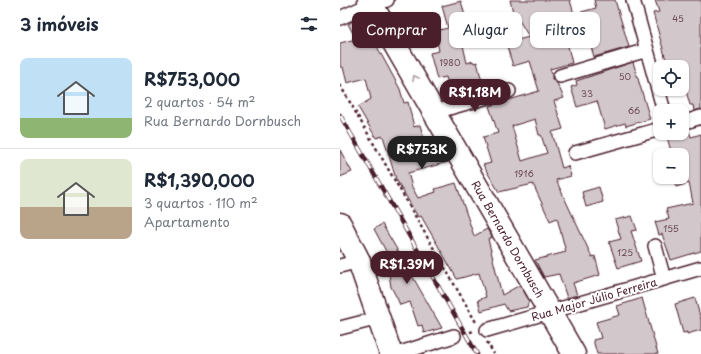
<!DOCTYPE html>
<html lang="pt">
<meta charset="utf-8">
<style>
body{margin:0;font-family:"Playpen Sans",sans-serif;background:#f2f2f3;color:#1f2937;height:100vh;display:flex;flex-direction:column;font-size:15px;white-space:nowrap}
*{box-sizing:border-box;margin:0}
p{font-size:13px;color:#747a83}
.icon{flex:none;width:22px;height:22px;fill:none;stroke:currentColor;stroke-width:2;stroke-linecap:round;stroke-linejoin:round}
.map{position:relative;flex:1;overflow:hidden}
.sheet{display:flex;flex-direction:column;background:#fff;width:340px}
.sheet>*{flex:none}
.guide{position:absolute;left:12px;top:12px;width:289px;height:36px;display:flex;gap:8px}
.controls{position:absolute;left:313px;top:60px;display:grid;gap:8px}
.controls a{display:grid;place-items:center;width:36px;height:36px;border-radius:8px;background:#fff;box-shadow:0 1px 3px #0004;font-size:20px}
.price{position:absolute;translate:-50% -34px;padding:0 9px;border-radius:14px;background:#4a1f2b;color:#fff;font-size:13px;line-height:26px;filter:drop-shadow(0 1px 2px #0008)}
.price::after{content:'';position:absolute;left:50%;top:24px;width:12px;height:9px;margin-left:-6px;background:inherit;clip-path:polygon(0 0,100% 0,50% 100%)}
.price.current{background:#222;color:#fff}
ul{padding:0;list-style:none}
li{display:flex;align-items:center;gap:12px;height:100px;padding:0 20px}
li+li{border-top:1px solid #e0e1e3}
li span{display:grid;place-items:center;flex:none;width:112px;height:80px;border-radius:8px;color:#555}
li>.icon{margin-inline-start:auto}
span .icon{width:48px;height:48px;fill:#fffc;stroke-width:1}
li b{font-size:17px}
h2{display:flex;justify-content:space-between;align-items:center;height:48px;padding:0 20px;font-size:17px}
.pill{padding:0 14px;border-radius:8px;background:#fff;box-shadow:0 1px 3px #0004;font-size:14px;line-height:36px}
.pill.current{background:#4a1f2b;color:#fff}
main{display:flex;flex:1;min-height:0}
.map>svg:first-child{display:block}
</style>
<main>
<section class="sheet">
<h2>3 imóveis<svg class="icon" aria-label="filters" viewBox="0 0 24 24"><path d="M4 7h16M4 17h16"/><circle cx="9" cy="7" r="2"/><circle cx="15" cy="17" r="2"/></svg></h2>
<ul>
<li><span style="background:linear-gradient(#bfe0f5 75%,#8fb573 0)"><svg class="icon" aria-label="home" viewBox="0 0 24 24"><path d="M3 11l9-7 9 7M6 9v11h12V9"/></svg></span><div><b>R$753,000</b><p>2 quartos · 54 m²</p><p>Rua Bernardo Dornbusch</p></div></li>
<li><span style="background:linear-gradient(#dfe7d0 60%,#b9a48a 0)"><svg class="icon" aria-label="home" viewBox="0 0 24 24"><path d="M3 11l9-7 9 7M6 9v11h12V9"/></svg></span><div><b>R$1,390,000</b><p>3 quartos · 110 m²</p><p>Apartamento</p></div></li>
</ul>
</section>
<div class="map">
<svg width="361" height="354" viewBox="0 0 361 354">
<rect width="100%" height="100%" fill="#fff"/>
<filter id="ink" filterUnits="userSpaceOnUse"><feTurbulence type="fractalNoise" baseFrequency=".025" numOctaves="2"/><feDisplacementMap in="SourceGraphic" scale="8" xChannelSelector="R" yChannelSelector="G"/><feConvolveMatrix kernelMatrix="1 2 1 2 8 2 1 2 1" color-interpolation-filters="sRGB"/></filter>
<g filter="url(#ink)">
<path fill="#d2c7cb" stroke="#4a1f2b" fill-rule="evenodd" d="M170,0H230L234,14L256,8L254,0H275L289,47L254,57L248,36L227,42L232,63L210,69L212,74V79L217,83L224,98L214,101L223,129L212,132L222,168L228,166L231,176L216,180L252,257L255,256L260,275L233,283L237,295L227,298L219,274L204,277L195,260L226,252L217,218L210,221L193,184L159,192L143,165L151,163L143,137L158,133L149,106L199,91L190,61L173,66L166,43L189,37L176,15L174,16ZM195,119L199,135H201L207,153L182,161L172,126Z
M315,0H361V109L354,111L353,105H350L346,91H347L342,72V67H328L313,13L319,12Z
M121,1L127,23L112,27L117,46L123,45L127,63L133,61L134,63L137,62L143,85L137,87L138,91L112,99L106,77L97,79L90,53L99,51L95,31L108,28L102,6Z
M21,17L60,89L64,103L68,102L74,127L80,125L88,153L101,149L108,162L68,173L72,187L78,198L96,192L95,189L116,183L134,236L147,229L152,237L148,239L162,295L180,285L189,300L187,307L168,311L164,304L141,311L138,300L146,297L139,273L117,279L81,216L78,217L56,179L43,136L36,138L18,107L31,99L26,78L7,83L3,67H0V43L16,39L8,24Z
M293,62L310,119L286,126L285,123L265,129L257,101L237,107L231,87L237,85L236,81Z
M349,131L351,137L361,134V251L331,260L322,234L319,235L315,222L329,219L326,209L353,203L349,183L336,187L333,177H342V155H332L327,137Z
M0,150L12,172L0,177Z
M259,187L263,202L246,207L242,192Z
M292,216L297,230L291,231L301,261L278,268L269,242L281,239L275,220Z
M42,224L62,258L102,328L84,333L82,325L78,326L70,302L60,305L57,298L51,287L46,256L48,255L34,229Z
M302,298L318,354H257L253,340L261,338L256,322L280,315L277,306Z
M355,298L361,320V330L347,334V332L343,333L335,304Z"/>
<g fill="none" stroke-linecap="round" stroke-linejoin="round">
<defs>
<path id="minor" d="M293,0L324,111
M0,18L22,8L47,0
M220,76L307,50
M95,112L169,91
M342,123L361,117
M235,153L320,129
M315,246L324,279
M0,266L19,261
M0,328L39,318
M147,330L361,268
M57,354L114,336"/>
<path id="trunk" d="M29,0L234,354
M0,224L19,261L51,354"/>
</defs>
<use href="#minor" stroke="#4a1f2b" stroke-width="16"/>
<use href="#trunk" stroke="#4a1f2b" stroke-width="25"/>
<path stroke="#4a1f2b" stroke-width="2.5" stroke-dasharray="3 3" stroke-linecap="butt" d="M0,85L137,324
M124,333L135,331
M147,342L154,354"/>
<use href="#minor" stroke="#fff" stroke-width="13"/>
<use href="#trunk" stroke="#fff" stroke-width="22"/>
<defs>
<path id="rail" d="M0,115L137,354"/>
</defs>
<use href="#rail" stroke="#4a1f2b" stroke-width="4.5"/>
<use href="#rail" stroke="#fff" stroke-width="3" stroke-dasharray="9" stroke-linecap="butt"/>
</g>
<defs><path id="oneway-chevron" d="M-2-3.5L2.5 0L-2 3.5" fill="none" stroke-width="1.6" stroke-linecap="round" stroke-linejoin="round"/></defs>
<use stroke="#ae9aa0" href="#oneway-chevron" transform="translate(75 78) rotate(-120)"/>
</g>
<g text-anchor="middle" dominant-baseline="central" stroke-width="4" stroke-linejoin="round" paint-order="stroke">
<g font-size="9" fill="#6c4953">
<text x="338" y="18">45</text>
<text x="110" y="62">1980</text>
<text x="285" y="76">50</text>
<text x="247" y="93">33</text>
<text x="294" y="110">66</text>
<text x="184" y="173">1916</text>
<text x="331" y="228">155</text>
<text x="285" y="252">125</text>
</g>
<g font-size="11" fill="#4a1f2b" stroke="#fff">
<text transform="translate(168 239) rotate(60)">Rua Bernardo Dornbusch</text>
<text transform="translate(254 299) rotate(-16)">Rua Major Júlio Ferreira</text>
</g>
</g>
</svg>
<div class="controls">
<a><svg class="icon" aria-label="locate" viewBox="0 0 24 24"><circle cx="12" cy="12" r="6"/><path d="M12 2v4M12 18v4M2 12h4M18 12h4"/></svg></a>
<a>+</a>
<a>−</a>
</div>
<b class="price" style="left:135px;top:113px">R$1.18M</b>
<b class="price current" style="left:82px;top:170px">R$753K</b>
<b class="price" style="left:67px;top:285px">R$1.39M</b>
<div class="guide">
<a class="pill current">Comprar</a>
<a class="pill">Alugar</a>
<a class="pill">Filtros</a>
</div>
</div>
</main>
